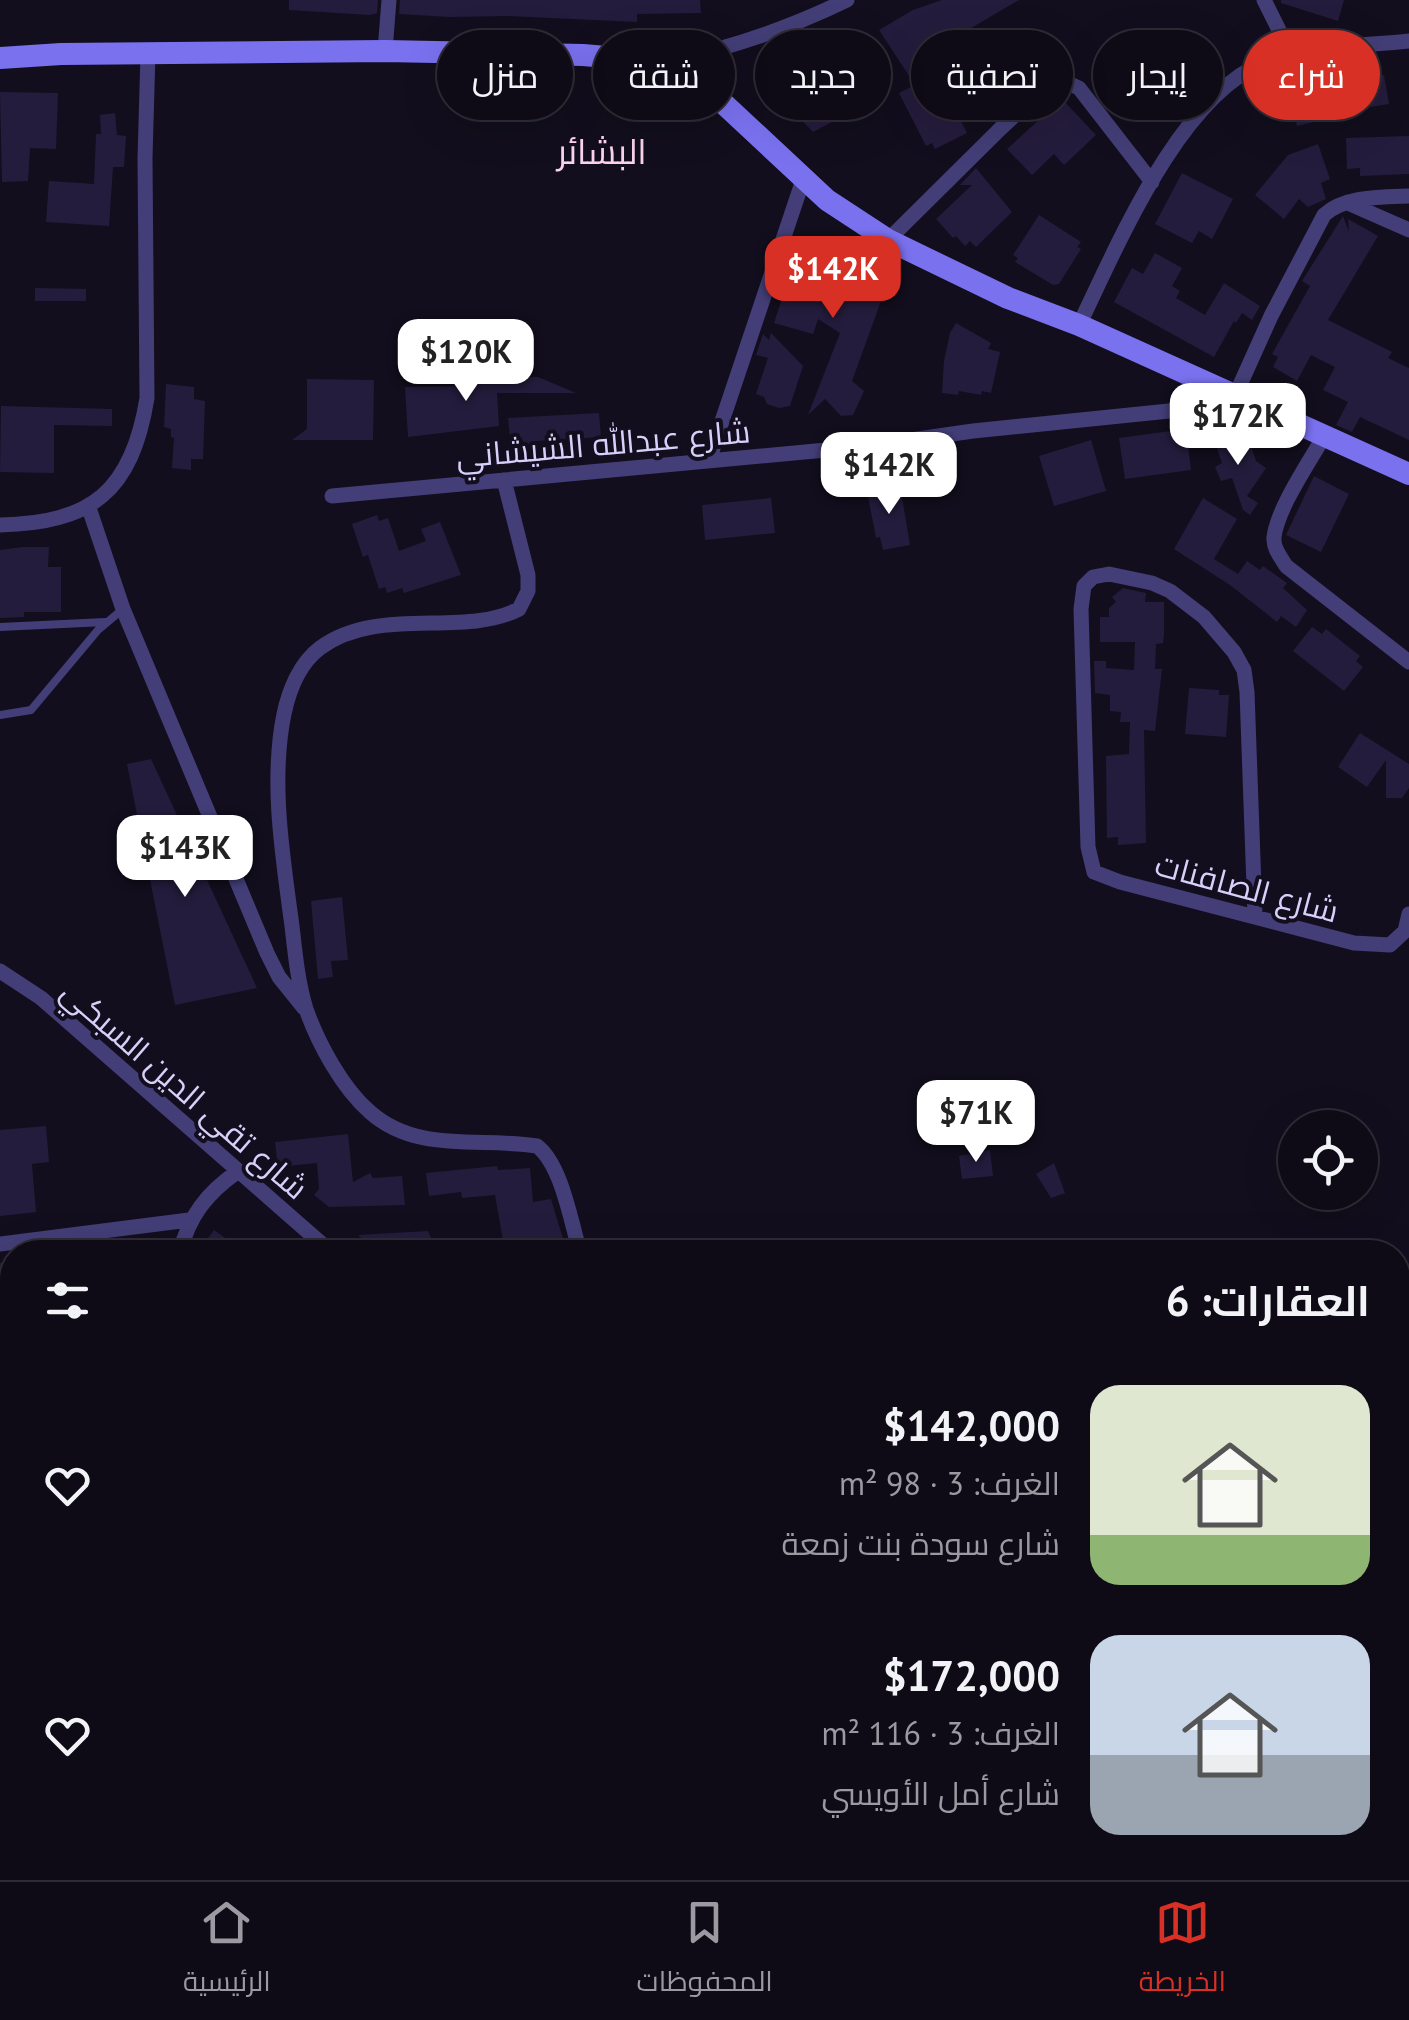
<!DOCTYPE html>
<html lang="ar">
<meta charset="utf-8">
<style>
body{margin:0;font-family:"PT Sans",Cairo,sans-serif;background:#17131f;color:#f1f3f6;direction:rtl;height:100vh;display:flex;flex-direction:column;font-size:38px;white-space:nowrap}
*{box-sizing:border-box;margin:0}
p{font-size:32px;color:#9b9aa1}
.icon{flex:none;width:55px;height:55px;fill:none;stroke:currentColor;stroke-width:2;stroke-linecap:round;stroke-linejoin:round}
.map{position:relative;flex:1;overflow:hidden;direction:ltr}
.details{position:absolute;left:0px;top:1240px;width:1410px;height:640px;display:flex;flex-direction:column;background:#0e0a16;border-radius:40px 40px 0 0;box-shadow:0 10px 40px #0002,0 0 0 2px #2e2b35;direction:rtl}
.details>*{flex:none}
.top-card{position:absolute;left:30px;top:30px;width:1350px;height:90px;direction:rtl;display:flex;gap:20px}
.buttons{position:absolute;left:1278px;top:1110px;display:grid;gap:20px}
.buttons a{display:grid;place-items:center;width:100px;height:100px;border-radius:50%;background:#0e0a16;box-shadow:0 10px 40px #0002,0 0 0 2px #2e2b35;font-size:50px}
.price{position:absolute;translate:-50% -85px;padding:0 22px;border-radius:20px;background:#fff;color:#222;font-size:32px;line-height:65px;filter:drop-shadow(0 2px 5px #0008)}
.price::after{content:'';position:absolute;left:50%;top:60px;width:30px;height:22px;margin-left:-15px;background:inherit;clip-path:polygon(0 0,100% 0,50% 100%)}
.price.active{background:#d93025;color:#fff}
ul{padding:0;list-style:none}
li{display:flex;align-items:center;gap:30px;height:250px;padding:0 40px}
li span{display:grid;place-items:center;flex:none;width:280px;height:200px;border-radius:30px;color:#555}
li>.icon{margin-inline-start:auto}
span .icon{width:120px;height:120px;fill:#fffc;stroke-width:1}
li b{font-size:42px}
h2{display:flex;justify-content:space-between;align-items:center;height:120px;padding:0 40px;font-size:42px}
.chip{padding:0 35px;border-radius:45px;background:#0e0a16;box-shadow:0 10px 40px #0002,0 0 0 2px #2e2b35;font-size:35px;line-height:90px}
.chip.active{background:#d93025;color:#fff}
.menu{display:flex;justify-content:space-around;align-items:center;height:140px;border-top:2px solid #2e2b35;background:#0e0a16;font-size:28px;color:#9b9aa1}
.menu a{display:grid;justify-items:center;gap:5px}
.menu .active{color:#d93025}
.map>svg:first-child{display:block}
</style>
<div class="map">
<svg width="1409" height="1880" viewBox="0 0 1409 1880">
<rect width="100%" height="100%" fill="#120e1d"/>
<path fill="#241c3c" d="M289,0H378L377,13L370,15L289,10Z
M400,0H700L701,13L637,14V22L508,16L450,17L399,14Z
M942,0H1019L927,54L967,133L935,149L932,143L926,146L899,93L915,85L879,30L913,10Z
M1281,0H1344L1338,21L1281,3Z
M858,37L887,93L813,132L774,92L780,79Z
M1150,52L1173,87L1133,122L1106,87Z
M1320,75L1330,118L1297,126L1287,83Z
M1384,75L1389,104L1357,109L1360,77Z
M0,92L58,93L56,149L30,148L28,181L2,182Z
M1062,99L1096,135L1064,165L1054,154L1032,175L1007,149Z
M115,113L117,135L126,136L124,167H113L109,226L46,222L49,181L94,184L96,134H101L100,115Z
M1409,136V174L1360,176V168L1347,169L1346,138Z
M1318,144L1330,179L1321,183L1326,199L1308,207L1299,199L1284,219L1255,195L1288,155Z
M976,168L1012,212L976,247L970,241L965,246L956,236L953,238L936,219L972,185H960Z
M1182,173L1233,199L1212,239L1199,231L1192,243L1155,224Z
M1039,215L1081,242L1077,247L1081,249L1059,284L1053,285L1015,262L1018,258L1013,255Z
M1343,216L1349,232L1348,219L1378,236L1328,320L1392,352L1388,358L1409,368V440L1360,417L1352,432L1336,425L1348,402L1323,390L1335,367L1311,355L1297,381L1273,367L1278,357L1272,354L1310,286L1302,281Z
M809,251L864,273L863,276L885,290L852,381L864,391L853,415L841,416L825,399L808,415L840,333L818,319L813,334L774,323L796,255L807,259Z
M1155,253L1182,268L1172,286L1180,291L1176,298L1205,315L1224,283L1260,306L1252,320L1242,313L1236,323L1234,321L1214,357L1114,302L1132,268L1143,274Z
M35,288L86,289V301H35Z
M956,323L991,343L988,349L1000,352L991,393L982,391L981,395L959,391L958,395L942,393L944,361L950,333Z
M771,333L803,366L790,406L779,408L767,404L764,397L756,394L768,358L756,355L763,334L769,340Z
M495,377H538L576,393H497L499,426L408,437L405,387L465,386V380Z
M307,379L374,380L373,440H292L307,429Z
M166,384L194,387V399L205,401L203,459H191V470L172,468L174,438L171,437V429L164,427Z
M1,406L112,409V426L54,425V473L0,472Z
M599,413L601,437L536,441L537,444L511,447L508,418Z
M1186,429L1191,470L1125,479L1119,438Z
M1225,429L1230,443L1241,440L1244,448L1251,446L1256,461L1266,468L1247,496L1258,503L1250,515L1243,510L1232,478L1221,481L1215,467L1222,463L1212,434Z
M1091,440L1106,491L1054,506L1039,456Z
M1314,476L1349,494L1321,552L1286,535Z
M900,485L910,545L883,550L880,537L876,538L867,491Z
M771,498L775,533L705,540L702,505Z
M1203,498L1237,519L1214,559L1238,574L1247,561L1260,570L1263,566L1287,583L1283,588L1307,610L1296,627L1281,616L1277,622L1230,585L1174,549Z
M377,515L379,521L388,518L399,551L426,541L421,529L440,522L461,575L404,593L402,588L387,593L385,587L379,589L368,555L363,557L352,524Z
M23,547H49L48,567H61V612H24V617L0,618V550Z
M1123,588L1146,593L1145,602H1164V634L1163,643L1156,644L1155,669H1162L1155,731L1144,730L1146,843L1118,845V837L1107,838L1106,756L1129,754L1130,722H1120L1121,712L1110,711V695L1095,693L1094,661H1106V668L1134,670L1135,642H1100V617H1109V608L1116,602L1112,597Z
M1312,627L1322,634L1326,629L1360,656L1356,661L1363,667L1344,691L1293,651Z
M1189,688L1219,690V695H1229L1226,737L1185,734Z
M1360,733L1409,764V788L1402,798H1386V760L1367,787L1338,767Z
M151,759L257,988L175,1005L127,764Z
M342,897L348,960L331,961L333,977L318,979L311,901Z
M46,1126L49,1162L32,1164L36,1212L0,1216V1130Z
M348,1134L353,1182L370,1173L373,1178L402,1176L405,1205L329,1207L314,1195L319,1189L317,1163L278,1167L275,1142Z
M990,1150L993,1176L962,1179L959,1156Z
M1054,1163L1065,1193L1051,1198L1036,1174Z
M497,1166L498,1170L530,1168L533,1202L551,1199L567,1252H548L547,1246L505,1252L495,1195L462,1198L461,1192L429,1196L426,1173Z
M214,1230L245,1252H198Z
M428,1231L437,1252H377L358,1235Z
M12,1261V1363L0,1365V1263Z
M109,1868H166L168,1880H111Z
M200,1868H261L264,1880H203Z"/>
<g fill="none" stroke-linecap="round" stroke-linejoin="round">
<path stroke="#433e77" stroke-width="8" d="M0,627L105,622
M0,715L31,710L98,630L123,609
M0,1600L12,1597
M1332,1880L1335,1868"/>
<path stroke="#433e77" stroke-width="15" d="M1264,0L1291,54
M385,51L389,0
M667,61C730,49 789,28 847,0
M1350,204L1409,230
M888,240L1000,129L1048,84L1059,79L1079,88L1152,182
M1079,325C1118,245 1179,96 1265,62C1310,45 1362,46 1409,41
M1324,436C1309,463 1278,507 1274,537C1273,548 1280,556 1286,566L1409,662
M709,460L803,180
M504,480L528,575V591L519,609C464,638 378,605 320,648C300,663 289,690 284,714C270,782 283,858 292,926C295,953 298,983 306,1009C318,1043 342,1088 370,1112C417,1154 481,1137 537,1146C562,1165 571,1223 580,1252
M332,496L869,446L973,431L1169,411L1235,396L1271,316L1324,215C1345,196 1381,197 1409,196
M89,508L123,609L267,953L279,977L304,1008
M0,525C92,523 132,491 147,398L145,158L148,53
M1255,915L1247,692L1244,670L1234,652L1204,617L1170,591L1152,583L1109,574L1093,577L1084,586L1081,609L1088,847L1094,872L1120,882L1354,943L1390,945L1405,931L1409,914
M0,971L41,998L331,1252
M0,1244L189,1220
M180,1252C189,1216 207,1193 237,1172
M0,1383L12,1381
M0,1788L12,1785
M1398,1790L1409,1795
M81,1868L82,1880
M913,1868L934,1880
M1104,1868L1121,1880
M709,1880L719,1868
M1183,1880V1868"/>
<path stroke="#7a71ef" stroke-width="22" d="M0,58L61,54L385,51L583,55L665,62L685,71L709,90L827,200L888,240L1008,298L1079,325L1409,474"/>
</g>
<g text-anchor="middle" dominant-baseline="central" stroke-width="8" stroke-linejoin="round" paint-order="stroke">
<g font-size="32" fill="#d7d0fa" stroke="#120e1d">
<text transform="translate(603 443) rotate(-5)">شارع عبدالله الشيشاني</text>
<text transform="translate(1247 887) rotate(15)">شارع الصافنات</text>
<text transform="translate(185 1089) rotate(41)">شارع تقي الدين السبكي</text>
</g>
<g font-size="35" fill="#fad2e9" stroke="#120e1d">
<text x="602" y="151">البشائر</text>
</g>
</g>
</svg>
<div class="buttons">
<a><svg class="icon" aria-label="locate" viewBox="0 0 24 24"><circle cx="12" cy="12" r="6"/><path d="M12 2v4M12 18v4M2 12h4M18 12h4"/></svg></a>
</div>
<b class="price active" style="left:833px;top:321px">$142K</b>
<b class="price" style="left:466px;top:404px">$120K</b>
<b class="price" style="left:1238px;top:468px">$172K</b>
<b class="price" style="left:889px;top:517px">$142K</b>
<b class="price" style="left:185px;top:900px">$143K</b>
<b class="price" style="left:976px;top:1165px">$71K</b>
<div class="top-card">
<a class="chip active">شراء</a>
<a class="chip">إيجار</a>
<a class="chip">تصفية</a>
<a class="chip">جديد</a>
<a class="chip">شقة</a>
<a class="chip">منزل</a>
</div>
<section class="details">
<h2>العقارات: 6<svg class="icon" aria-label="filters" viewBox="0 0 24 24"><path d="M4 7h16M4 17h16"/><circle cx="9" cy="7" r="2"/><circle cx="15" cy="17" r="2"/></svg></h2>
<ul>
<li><span style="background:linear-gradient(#dfe7d0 75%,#8fb573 0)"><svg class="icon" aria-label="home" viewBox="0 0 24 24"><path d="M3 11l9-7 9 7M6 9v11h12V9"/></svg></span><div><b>$142,000</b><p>الغرف: 3 · 98 m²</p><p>شارع سودة بنت زمعة</p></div><svg class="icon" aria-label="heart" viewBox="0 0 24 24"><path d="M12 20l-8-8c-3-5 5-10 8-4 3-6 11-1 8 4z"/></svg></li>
<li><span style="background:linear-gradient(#c9d6e8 60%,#9aa5b1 0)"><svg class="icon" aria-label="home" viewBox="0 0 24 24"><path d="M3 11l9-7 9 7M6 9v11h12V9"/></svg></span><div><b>$172,000</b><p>الغرف: 3 · 116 m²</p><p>شارع أمل الأويسي</p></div><svg class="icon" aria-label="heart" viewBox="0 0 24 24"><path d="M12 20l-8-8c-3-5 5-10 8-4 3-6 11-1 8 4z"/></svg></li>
</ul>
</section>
</div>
<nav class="menu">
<a class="active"><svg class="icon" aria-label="map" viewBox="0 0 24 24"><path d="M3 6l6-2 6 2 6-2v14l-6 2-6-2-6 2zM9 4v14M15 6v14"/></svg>الخريطة</a>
<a><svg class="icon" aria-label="saved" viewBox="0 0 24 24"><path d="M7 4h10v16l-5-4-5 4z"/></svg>المحفوظات</a>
<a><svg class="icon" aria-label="home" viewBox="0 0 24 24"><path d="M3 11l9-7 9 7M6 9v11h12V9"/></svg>الرئيسية</a>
</nav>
